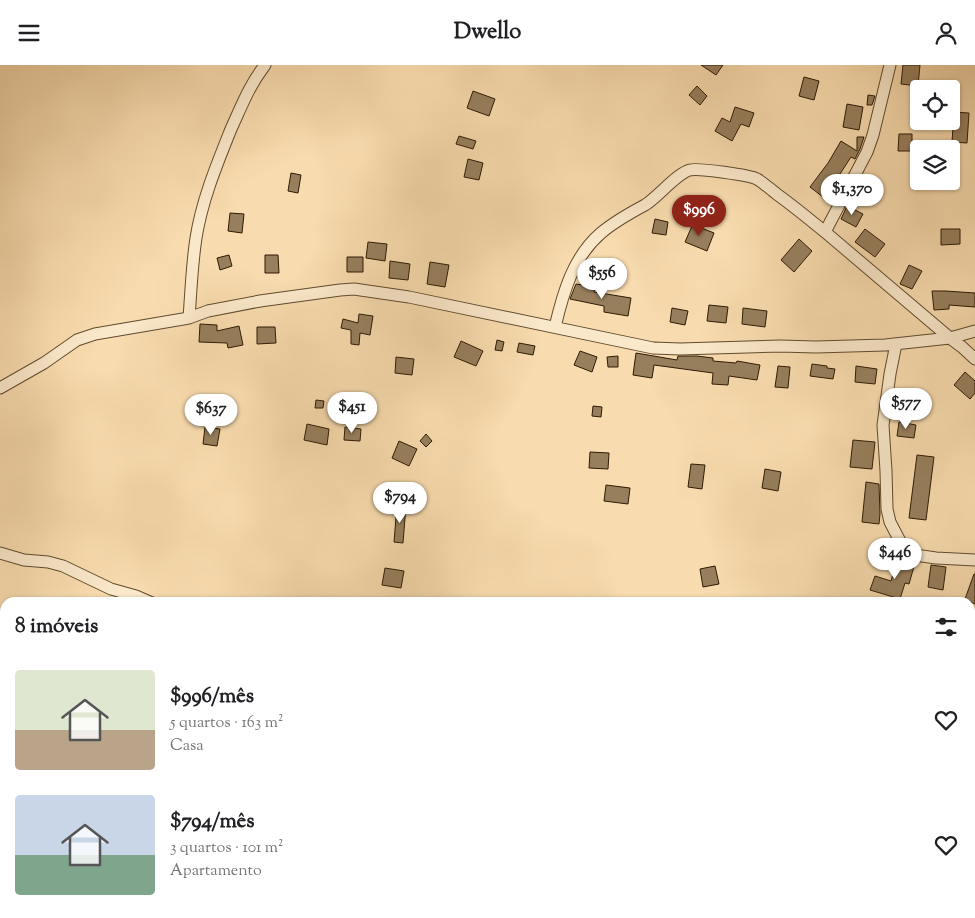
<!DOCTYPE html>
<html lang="pt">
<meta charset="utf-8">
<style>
body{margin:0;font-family:"Sorts Mill Goudy",serif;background:#f6f6f6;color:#202124;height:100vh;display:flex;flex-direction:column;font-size:19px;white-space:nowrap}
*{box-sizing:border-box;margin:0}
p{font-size:16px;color:#757577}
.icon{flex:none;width:28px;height:28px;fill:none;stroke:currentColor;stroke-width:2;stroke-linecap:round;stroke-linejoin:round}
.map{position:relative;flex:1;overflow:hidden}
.side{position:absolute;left:0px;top:532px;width:975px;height:321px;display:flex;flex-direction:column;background:#fff;border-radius:15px 15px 0 0;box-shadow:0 1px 4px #0004}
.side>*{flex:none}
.controls{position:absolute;left:910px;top:15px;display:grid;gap:10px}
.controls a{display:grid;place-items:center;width:50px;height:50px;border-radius:5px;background:#fff;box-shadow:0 1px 4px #0004;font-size:25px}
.price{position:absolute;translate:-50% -42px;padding:0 11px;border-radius:18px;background:#fff;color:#222;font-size:16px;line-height:32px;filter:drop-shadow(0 1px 2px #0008)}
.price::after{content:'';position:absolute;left:50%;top:30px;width:15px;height:11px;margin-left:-8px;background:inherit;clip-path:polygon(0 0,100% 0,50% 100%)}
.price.on{background:#8f2418;color:#fff}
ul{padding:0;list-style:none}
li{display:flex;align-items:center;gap:15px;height:125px;padding:0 15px}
li span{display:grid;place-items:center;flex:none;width:140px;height:100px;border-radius:5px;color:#555}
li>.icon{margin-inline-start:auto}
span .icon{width:60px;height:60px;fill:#fffc;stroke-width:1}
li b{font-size:21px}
h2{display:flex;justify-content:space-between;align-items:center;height:60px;padding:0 15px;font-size:21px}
header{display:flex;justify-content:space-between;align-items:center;height:65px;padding:0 15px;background:#fff;font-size:22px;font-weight:700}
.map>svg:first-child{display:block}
</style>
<header><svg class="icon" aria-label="menu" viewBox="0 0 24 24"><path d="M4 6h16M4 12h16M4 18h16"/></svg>Dwello<svg class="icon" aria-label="person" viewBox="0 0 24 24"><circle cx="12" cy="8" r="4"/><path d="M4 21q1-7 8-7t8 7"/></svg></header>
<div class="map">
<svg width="975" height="853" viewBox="0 0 975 853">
<rect width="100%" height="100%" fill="#f8dbae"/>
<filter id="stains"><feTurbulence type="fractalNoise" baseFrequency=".004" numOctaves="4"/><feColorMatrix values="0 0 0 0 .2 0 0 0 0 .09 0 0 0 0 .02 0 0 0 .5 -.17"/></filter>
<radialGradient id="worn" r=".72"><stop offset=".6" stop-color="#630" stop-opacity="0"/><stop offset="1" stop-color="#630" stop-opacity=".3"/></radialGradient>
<path fill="#977f5d" stroke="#2e1b05" d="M701,0H723L716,10Z
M903,0H920L918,21L901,19Z
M804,12L819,16L814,35L799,31Z
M697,21L707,31L700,40L689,30Z
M473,26L495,34L489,51L467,43Z
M868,30L875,31L872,40H867Z
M847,39L863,42L859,65L843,62Z
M735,42L754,48L749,62L741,59L732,76L715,66L722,53L730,57Z
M954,47L969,48L967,78L952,77Z
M899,69H912V86H898Z
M459,71L476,76L473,84L456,79Z
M857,72H864L860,84L855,94L851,92L838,112L823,132L810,122L828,98L841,76L857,86Z
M468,94L483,98L479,115L464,112Z
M291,108L301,110L298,128L288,126Z
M847,141L863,149L856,162L841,154Z
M230,148L244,149L242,168L228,166Z
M655,154L668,157L666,170L652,168Z
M695,154L701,157L699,162L714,168L707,186L685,177Z
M865,164L885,179L875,192L855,177Z
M941,164H960V179L941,180Z
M799,174L812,186L794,207L781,195Z
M368,177L387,179L385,196L366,193Z
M229,190L232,201L220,205L217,193Z
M265,190H278L279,208H265Z
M347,192H363V207H347Z
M390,196L410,199L408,215L389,213Z
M430,197L449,200L445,222L427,219Z
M909,200L922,206L912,224L900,219Z
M576,219L595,222L594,227L631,233L628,251L604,247V241L570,234Z
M932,226H946L975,228V242L949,240V244L934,245Z
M709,240L728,242L726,258L707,256Z
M672,243L688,246L685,260L670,257Z
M743,243L767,246L765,262L742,259Z
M359,249L373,251L370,270L360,268L359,280L351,279V265L341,263L343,254L358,258Z
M200,259L217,260V266L239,261L243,280L228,283L227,278L199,277Z
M257,262H275L276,278L257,279Z
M497,275L504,277L502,286L495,285Z
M461,276L483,286L476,301L454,292Z
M519,278L535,281L533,290L517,287Z
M580,286L597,292L592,307L574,300Z
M636,288L677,295L678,291H697L713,293V296L736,298L737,296L760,300L757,315L729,311L728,320L712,319L713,308L654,300L652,313L633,310Z
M618,291V302H608L607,292Z
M396,292L414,294L412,310L395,308Z
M812,299L827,301V303L835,304L833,314L810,311Z
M778,301L790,302L788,323L775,322Z
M856,301L877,304L875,319L855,317Z
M965,307L975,316V328L970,334L954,320Z
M316,335L324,336L323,343H315Z
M351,335H359V345H351Z
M593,341L602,342L601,352L592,351Z
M899,357L916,360L914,373L897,371Z
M307,359L329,364L327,380L304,375Z
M205,362L220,364L217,381L203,379Z
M345,362L361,364L360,376L344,375Z
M426,369L432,376L426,382L420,376Z
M853,375L875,377L872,404L850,402Z
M399,376L417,384L409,401L392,393Z
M590,387L609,388L608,404L589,403Z
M917,390L934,392L926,455L909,453Z
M691,399L705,400L702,424L688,422Z
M765,404L781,407L778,426L762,423Z
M866,417L879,419L880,449L879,459L862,457Z
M606,420L630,423L628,439L604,436Z
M397,440L406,441L403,478L394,477Z
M898,492L915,498L909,519L905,518L900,534L870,525L875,511L891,516Z
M931,500L946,502L943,525L928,522Z
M715,501L719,519L703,522L700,504Z
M385,503L404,506L401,523L382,520Z
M974,509H975V539L965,534Z"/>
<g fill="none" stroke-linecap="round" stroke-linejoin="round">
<defs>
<path id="minor" d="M825,167L867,87L873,70L890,0
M189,253C191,226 192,199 196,173C202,135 217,99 231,64C242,40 249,21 265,0
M555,262C563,228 573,192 601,168C614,157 630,148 645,140C658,132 677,108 690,105C699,103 749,110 757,114C764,118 771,125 778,130C796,143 814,158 831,172C871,206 910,239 950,273L962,282L975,294
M896,279L890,309L883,360L886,406L887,444L890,457L901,478L915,490L936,493L975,495
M0,323L44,298L77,275L95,269L189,253L208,246L260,236L340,225L354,224L409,232L653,283L680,284L780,281L816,282L885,280L950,273L975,266
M0,488L24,495L48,497L63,501L111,524L136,531L152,538
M970,805L975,809
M585,849L586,853"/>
</defs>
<use href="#minor" stroke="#604b2f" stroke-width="13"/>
<use href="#minor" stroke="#fae8ca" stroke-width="11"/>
</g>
<rect width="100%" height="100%" filter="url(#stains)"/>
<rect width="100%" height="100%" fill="url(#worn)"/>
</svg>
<div class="controls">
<a><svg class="icon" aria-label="locate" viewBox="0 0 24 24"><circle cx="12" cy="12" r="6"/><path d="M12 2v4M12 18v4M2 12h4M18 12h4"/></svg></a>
<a><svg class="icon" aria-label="layers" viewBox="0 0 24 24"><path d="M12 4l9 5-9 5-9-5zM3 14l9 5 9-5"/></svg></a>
</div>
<b class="price" style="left:852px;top:151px">$1,370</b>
<b class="price on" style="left:699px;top:172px">$996</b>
<b class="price" style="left:602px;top:235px">$556</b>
<b class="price" style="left:906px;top:365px">$577</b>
<b class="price" style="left:352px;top:369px">$451</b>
<b class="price" style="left:211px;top:371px">$637</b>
<b class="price" style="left:400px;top:459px">$794</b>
<b class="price" style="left:895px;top:515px">$446</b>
<section class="side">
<h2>8 imóveis<svg class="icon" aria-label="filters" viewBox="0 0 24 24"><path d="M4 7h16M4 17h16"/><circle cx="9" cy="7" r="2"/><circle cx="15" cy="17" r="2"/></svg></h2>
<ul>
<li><span style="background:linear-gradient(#dfe7d0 60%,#b9a48a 0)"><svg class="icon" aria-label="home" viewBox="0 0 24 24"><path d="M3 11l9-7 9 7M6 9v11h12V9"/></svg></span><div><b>$996/mês</b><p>5 quartos · 163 m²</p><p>Casa</p></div><svg class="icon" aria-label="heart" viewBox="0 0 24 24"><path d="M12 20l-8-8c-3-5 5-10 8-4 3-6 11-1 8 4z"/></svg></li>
<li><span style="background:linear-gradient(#c9d6e8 60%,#7fa58c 0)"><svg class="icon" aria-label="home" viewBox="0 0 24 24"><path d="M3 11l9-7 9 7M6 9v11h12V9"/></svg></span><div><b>$794/mês</b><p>3 quartos · 101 m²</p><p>Apartamento</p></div><svg class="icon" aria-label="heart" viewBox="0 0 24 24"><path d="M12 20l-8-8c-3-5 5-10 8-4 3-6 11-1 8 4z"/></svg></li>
</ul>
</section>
</div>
